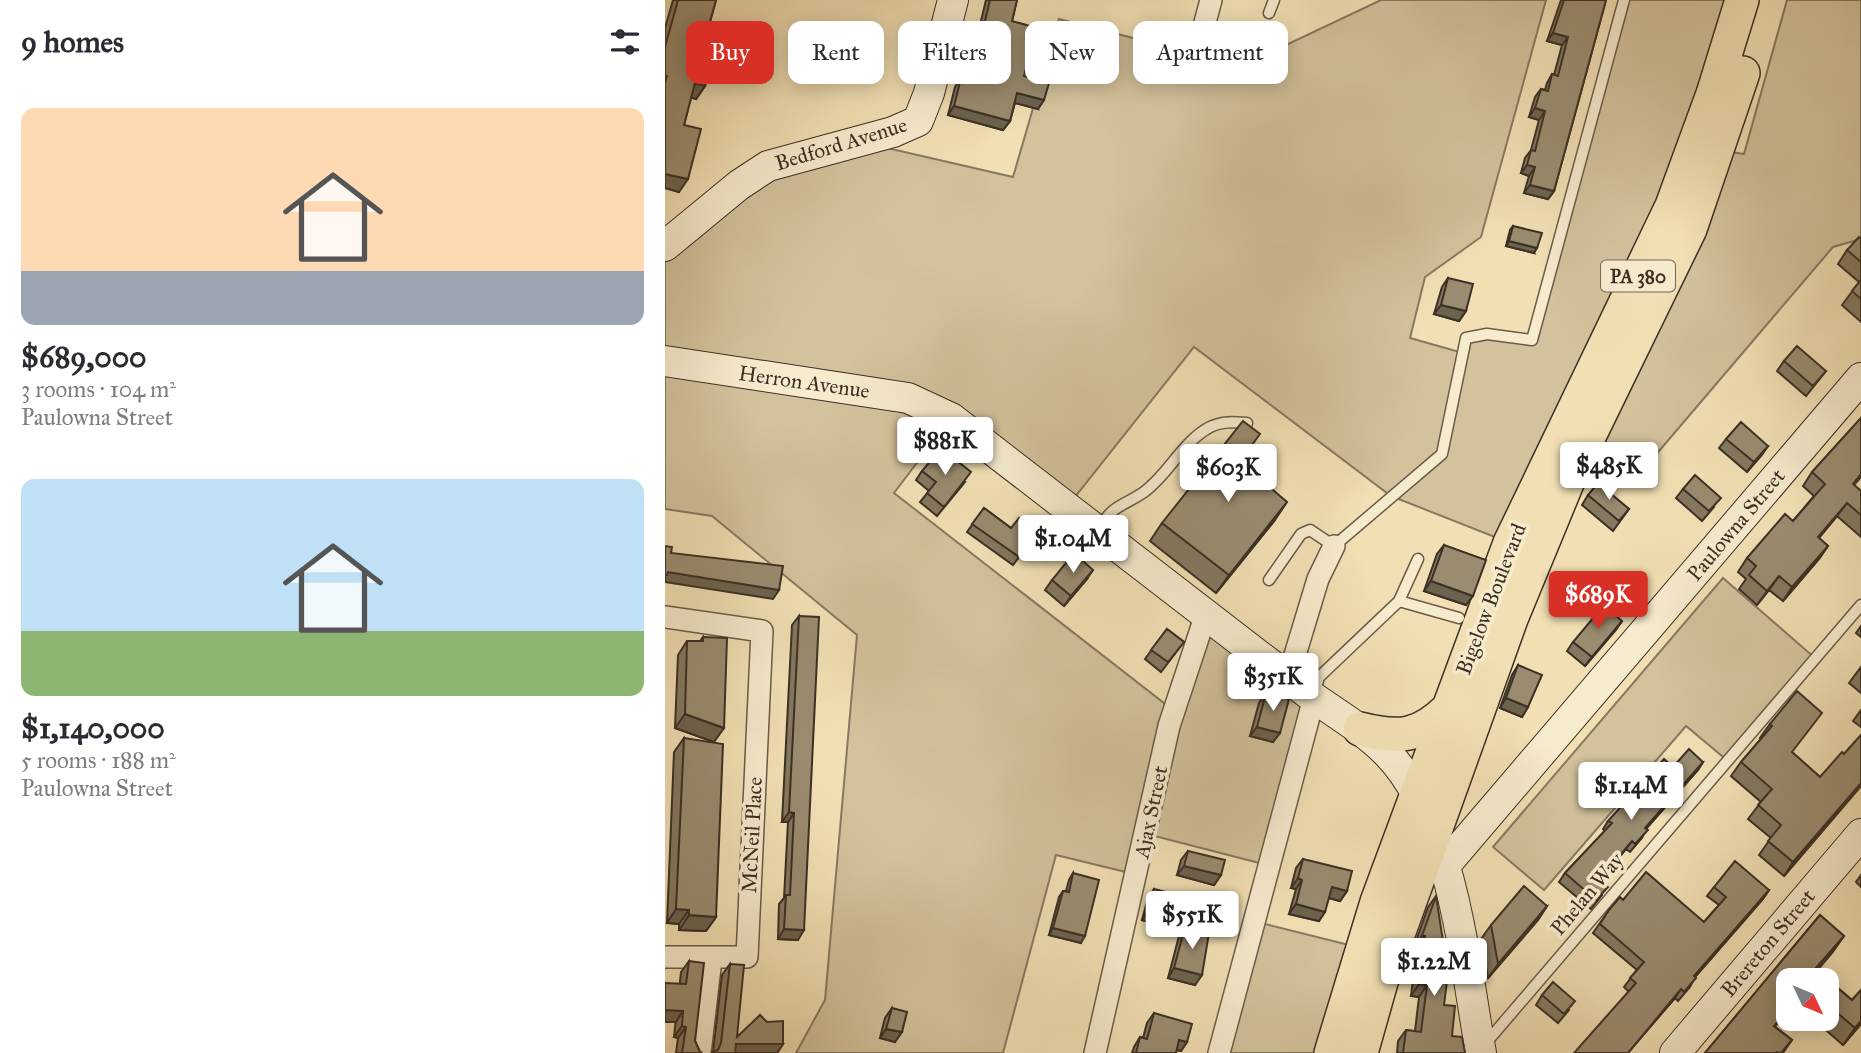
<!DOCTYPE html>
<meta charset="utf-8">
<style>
body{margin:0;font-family:"IM FELL Great Primer",serif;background:#f2f2f3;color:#2b2b33;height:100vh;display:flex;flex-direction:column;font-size:26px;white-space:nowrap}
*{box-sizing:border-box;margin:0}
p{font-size:23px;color:#7c7c81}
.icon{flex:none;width:38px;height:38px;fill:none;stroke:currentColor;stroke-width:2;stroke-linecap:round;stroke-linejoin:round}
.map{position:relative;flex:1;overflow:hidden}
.drawer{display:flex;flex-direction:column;background:#fff;width:665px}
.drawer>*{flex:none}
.hud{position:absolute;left:21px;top:21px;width:665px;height:63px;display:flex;gap:14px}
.needle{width:46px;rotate:134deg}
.controls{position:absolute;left:1111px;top:968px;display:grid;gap:14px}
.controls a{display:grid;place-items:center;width:63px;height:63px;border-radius:14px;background:#fff;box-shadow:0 4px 18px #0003;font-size:35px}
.price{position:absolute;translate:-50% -60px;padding:0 16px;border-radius:7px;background:#fff;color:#222;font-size:23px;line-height:46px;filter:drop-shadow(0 2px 4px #0008)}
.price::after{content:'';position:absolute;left:50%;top:42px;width:21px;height:16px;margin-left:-10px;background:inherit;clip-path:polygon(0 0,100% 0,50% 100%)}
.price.selected{background:#d93025;color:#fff}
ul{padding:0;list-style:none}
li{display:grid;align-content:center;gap:14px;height:371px;padding:0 21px}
li span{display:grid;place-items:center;height:217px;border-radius:14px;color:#555}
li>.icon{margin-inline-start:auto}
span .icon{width:126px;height:126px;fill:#fffc;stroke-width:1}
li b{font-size:30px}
h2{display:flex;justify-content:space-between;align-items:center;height:84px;padding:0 21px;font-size:30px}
.tag{padding:0 24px;border-radius:14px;background:#fff;box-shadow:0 4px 18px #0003;font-size:24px;line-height:63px}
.tag.selected{background:#d93025;color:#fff}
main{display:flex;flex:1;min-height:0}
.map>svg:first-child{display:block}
</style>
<main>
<section class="drawer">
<h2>9 homes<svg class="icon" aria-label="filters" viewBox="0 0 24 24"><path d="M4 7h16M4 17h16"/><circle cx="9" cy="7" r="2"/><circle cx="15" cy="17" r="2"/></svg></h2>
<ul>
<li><span style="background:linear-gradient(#ffd9b3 75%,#9aa5b1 0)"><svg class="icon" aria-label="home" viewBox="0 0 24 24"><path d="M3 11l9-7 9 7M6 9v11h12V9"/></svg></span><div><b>$689,000</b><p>3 rooms · 104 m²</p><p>Paulowna Street</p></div></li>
<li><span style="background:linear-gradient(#bfe0f5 70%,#8fb573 0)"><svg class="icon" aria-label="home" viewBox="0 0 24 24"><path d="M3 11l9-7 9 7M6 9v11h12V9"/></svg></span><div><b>$1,140,000</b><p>5 rooms · 188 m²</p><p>Paulowna Street</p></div></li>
</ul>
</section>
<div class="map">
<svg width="1196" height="1053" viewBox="0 0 1196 1053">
<rect width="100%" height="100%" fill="#f2e0b4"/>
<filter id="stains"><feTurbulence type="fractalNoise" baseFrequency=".00286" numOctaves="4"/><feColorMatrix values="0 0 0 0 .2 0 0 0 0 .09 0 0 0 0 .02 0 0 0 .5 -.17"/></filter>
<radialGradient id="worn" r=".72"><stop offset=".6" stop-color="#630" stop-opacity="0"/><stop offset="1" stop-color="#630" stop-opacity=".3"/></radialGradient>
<path fill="#d3c29c" stroke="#877961" stroke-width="2" d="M716,0H881L816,237L760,277L745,338L798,353L801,338L867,340L956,0H1077L1048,94L845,543L726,496L529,347L402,507L286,418L229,493L508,710L541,614L649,698L602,865L482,834L473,875L391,855L338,1053H131L160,1000L192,635L47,516L0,509V246L74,185L192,141L348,177L394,19L577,66Z
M1122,0H1196V239L1168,247L971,478L922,440L1054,150L1079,154Z
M1058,578L1150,658L1063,761L1021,726L879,890L828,847Z
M588,921L696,948L666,1053H554Z"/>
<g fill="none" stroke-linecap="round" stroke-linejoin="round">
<defs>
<path id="lane" d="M604,13L609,0
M435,529C446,505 459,506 479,492C504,474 517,442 545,427C557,421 569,422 582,423
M604,580L636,534L645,530L669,546L777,454L801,338L822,334L867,340L959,0
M734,601L794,618
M649,695L654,677L734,601L753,559
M820,1044L1196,605"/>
<path id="street" d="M539,26L546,0
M0,617L97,631L82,957H0
M623,678L653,579L669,546
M35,1053L46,959
M430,1053L504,726L541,614
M554,1053L649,698"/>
<path id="secondary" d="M0,246L74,185L103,166L228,132L253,121L264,93L288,0
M0,361L243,398L286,418L649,698C674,715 700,731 721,752C787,817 800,965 816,1053
M782,863L1196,378
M1010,1053L1196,834"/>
<path id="primary" d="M695,729C734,739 755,737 784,708
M666,1053L712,902L845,543L1007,206L1048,94L1077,0
M696,1053L716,982L846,619L907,471L1025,229L1078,73"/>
</defs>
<use href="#lane" stroke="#695c4a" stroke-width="13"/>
<use href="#street" stroke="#695c4a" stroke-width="24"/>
<use href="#secondary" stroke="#3b3026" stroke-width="32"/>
<use href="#primary" stroke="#3b3026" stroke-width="36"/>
<use href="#lane" stroke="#f7ebce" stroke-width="10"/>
<use href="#street" stroke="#f7ebce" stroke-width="21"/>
<use href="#secondary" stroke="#f7ebce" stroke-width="30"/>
<use href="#primary" stroke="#f2e0b4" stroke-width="33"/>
</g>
<path fill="#847860" stroke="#3b3026" stroke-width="2" d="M8,0H51L43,29L40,86L31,99L26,97L19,125L14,192L0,188V28Z
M321,0H352L347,21L359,76L373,109L350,103L345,121L338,130L283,115L290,87L296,78L302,79Z
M896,0H941L889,191L883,199L859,193L864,176L856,173L860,158L866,150L874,120L864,117L870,97L876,89L880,90L882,83L887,74L889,75L897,45L882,41Z
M848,226L869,253L841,246L845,230Z
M1196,239V322L1177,305L1194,282L1173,264L1182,250Z
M783,278L801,311L794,321L769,314L777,287Z
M1119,361L1161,371L1141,396L1112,371Z
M1196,418V477L1189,485L1196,491V537L1172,516L1154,538L1163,546L1154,559L1118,601L1104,590L1092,605L1074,589L1081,579L1073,572L1082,558L1128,521L1149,496L1138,486L1147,472Z
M1061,439L1103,446L1082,472L1054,448Z
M582,454L602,485L610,520L551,593L485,541L497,523Z
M257,471L300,482L272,516L255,502L264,491L251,480Z
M1018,489L1049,507L1037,521L1011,498Z
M923,495L964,509L948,531L917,505Z
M319,508L346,528L373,532L348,565L302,532Z
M779,545L801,605L759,591L772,554Z
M422,579L399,606L380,590L387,580Z
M134,616L133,940L113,939L114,904L119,898L123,822H117L127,625Z
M957,621L920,666L902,651L908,642Z
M1196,626V637L1191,633Z
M502,629L519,642L496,672L480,659Z
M38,637L49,742L10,728L13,655L22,641H35Z
M853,665L863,707L857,717L835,708L847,675Z
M1196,667V693L1184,683Z
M601,693L608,742L585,736L594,703Z
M1196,710V727L1188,721Z
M1105,724L1128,753L1155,777L1179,754L1196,735V786L1119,876L1094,855L1106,838L1083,819L1096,802L1066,776L1076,762L1096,739L1095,738Z
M19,738L51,917L41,931L14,930V924L2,923L9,752Z
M1038,762L1033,770L981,829L977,838L965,852L961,849L935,880L937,895L926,909L894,882L900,873L940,831L938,829L943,821L1008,767Z
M523,851L556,875L549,885L512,875L516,860Z
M638,859L682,891L675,901L664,898L654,921L624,914L631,889L626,888L631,868Z
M408,873L416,943L384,935L394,897L398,891H401L404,880Z
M1196,875V887L1191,882Z
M1049,887L1104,890L1098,899L1030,977L1025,987L1013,1001L1010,998L976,1037L963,991L959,987L972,970L928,933L944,910L958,900L1039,922L1054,905L1042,896Z
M489,889L511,918L504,927L477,920L483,898Z
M771,896L779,1005L787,1036L800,1053H732L733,1041L741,1030L750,1031L754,997L746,996L752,948L749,947L763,907Z
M882,906L873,920L823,978L816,939L826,925Z
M1155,915L1179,936L1167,953L1152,970L1187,1000L1196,990V1024L1178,1045L1147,1018H1162V980H1124V1003L1118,1009L1121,1012L1110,1027L1127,1040L1118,1053H1040Z
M520,927L530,985L503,978L514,936Z
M24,961L30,1041L35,1052L37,1053H11L13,1038L9,1037L16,972Z
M65,964L72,1037L118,1044L112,1053H46L48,1052L57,975Z
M877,995L904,1010L893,1023L871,1005Z
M227,1008L230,1042L215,1038L220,1018Z
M489,1013L522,1042L516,1051L511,1050V1053H467L469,1047L475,1037L478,1038L482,1023Z"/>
<path fill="#6c624e" stroke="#3b3026" stroke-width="2" d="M888,33L903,37L897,45L882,41Z
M30,83L40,86L31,99L21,96Z
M352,93L379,100L373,109L346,102Z
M289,106L345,121L338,130L283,115Z
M870,108L880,111L874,120L864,117Z
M862,165L870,167L864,176L856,173Z
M0,174L23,179L14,192L0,188Z
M865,185L889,191L883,199L859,193Z
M844,241L872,248L869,253L841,246Z
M776,305L801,311L794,321L769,314Z
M1103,446L1097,455L1082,472L1089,462Z
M622,502L610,520L551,593L564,575Z
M1182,503L1172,516L1143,550L1153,537Z
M1163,546L1154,559L1118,601L1127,587Z
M428,570L422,579L399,606L406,596Z
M3,572L114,590L108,599L0,582V575Z
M1114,576L1104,590L1092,605L1102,591Z
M766,581L808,596L801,605L759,591Z
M957,621L951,630L920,666L927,657Z
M841,698L863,707L857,717L835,708Z
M20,714L59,728L49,742L10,728Z
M592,727L615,733L608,742L585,736Z
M1038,762L1033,770L974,836L980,828Z
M1196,783V786L1119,876L1128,862Z
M124,812L129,813L123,822H117Z
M967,841L961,849L928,888L934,880Z
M519,866L556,875L549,885L512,875Z
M633,878L637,880L631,889L626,888Z
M667,887L682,891L675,901L660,897Z
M1104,890L1098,899L1023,985L1029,976Z
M631,904L660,912L654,921L624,914Z
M882,906L873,920L823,978L833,964Z
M11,909L24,910L14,924L2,923Z
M483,910L511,918L504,927L477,920Z
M24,915L51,917L41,931L14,930Z
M388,928L420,936L416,943L384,935Z
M119,929L139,930L133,940L113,939Z
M757,936H760L752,948L749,947Z
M1179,936L1167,953L1144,980L1150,969Z
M509,968L537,975L530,985L503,978Z
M754,984L762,985L754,997L746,996Z
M1016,989L1010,998L963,1053L983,1028Z
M0,1010L18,1011L11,1022H0Z
M1196,1021V1024L1178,1045L1190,1028Z
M17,1026L21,1027L13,1038L9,1037Z
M221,1029L237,1032L230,1042L215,1038Z
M514,1040L522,1042L516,1051L508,1049Z
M71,1044H118L112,1053H65Z"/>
<path fill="#9a8c70" stroke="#3b3026" stroke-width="2" d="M13,0H51L43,29L56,32L40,86L30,83L19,125L36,129L23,179L0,174V83L2,76L0,75V47Z
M325,0H352L347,21L372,28L359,76L384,83L379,100L352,93L345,121L289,106L296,78L306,80Z
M899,0H941L889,191L865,185L870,167L862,165L866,150L870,151L880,111L870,108L876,89L883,91L887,74L893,76L903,37L888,33Z
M848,226L877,233L872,248L844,241Z
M1194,237L1196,239V262L1182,250Z
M783,278L808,284L801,311L776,305Z
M1196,280V299L1187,291Z
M1132,346L1161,371L1148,386L1119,361Z
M1196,418V474L1188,484L1196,491V515L1182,503L1153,537L1163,546L1127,587L1114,576L1102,591L1084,575L1091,566L1082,558L1120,514L1128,521L1160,484L1147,472Z
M578,421L595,434L581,453L609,475L602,485L622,502L564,575L497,523Z
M1076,422L1103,446L1089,462L1061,439Z
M276,448L306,472L279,507L262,493L271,482L257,471Z
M1030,475L1056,498L1044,511L1018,489Z
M933,483L964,509L954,521L923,495Z
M319,508L346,528L354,518L373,532L354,557L307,524Z
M779,545L821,560L808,596L766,581Z
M0,546L7,547L6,553L118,566L114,590L3,572L2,575H0Z
M409,553L428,570L406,596L387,580Z
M939,605L957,621L927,657L908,642Z
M134,616L154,617L139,930L119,929L121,895H125L129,813L124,812Z
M502,629L519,642L503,662L486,650Z
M38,637L62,638L59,728L20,714L22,641H38Z
M853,665L877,675L863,707L841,698Z
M1132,691L1157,713L1127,752L1155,777L1177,752L1179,754L1196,735V783L1128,862L1103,841L1116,825L1093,805L1107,789L1076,762L1107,726L1105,724Z
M601,693L624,699L615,733L592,727Z
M19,738L58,744L51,917L24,915V910L11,909Z
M1024,749L1038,762L980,828L983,830L970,844L967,841L934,880L943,887L931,900L900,873L947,823L943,821L999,759L1008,767Z
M523,851L560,860L556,875L519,866Z
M638,859L687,871L682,891L667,887L660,912L631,904L637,880L633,878Z
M1070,861L1104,890L1029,976L1031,978L1019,992L1016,989L963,1053H909L971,983L965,978L979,962L935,924L944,910L955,897L958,900L981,872L1039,922L1061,897L1049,887Z
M408,873L434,880L420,936L388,928L398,891L404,892Z
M859,886L882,906L833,964L826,925Z
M489,889L517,896L511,918L483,910Z
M771,896L783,973L779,1005L790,1006L787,1036L797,1037L800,1053H738L741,1030L756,1032L762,985L754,984L760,936H757Z
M1155,915L1179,936L1150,969L1187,1000L1196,990V1021L1190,1028L1162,1004V980H1124V1000L1117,1008L1121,1012L1109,1026L1127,1040L1116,1053L1112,1052L1110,1053H1040Z
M520,927L544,933L537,975L509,968Z
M24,961L39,963L30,1041L35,1052L37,1053H17L21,1027L17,1026L18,1011L0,1010V983L21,984Z
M65,964L79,965L72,1037L95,1015L102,1022L118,1021V1044H71L70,1053H46L53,1050L56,1043Z
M888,982L910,1001L899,1014L877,995Z
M227,1008L242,1012L237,1032L221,1029Z
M489,1013L527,1024L522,1042L514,1040L511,1053H471L475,1037L482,1039Z"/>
<g text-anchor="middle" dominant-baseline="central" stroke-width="7" stroke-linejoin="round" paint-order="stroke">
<rect fill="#f7ebce" stroke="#736858" stroke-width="2" x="936" y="260.5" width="74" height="31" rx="5"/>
<g font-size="19" font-weight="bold" fill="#3b3026">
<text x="973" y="276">PA 380</text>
</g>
<g font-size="21" fill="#3b3026" stroke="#f7ebce">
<text transform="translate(176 144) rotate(-17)">Bedford Avenue</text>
<text transform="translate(139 382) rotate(8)">Herron Avenue</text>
<text transform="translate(1071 525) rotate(-50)">Paulowna Street</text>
<text transform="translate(826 599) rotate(-69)">Bigelow Boulevard</text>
<text transform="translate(486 812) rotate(-78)">Ajax Street</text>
<text transform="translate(87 835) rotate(-87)">McNeil Place</text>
<text transform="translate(922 894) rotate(-50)">Phelan Way</text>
<text transform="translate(1103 943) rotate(-50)">Brereton Street</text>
</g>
</g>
<rect width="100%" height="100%" filter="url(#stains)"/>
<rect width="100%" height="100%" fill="url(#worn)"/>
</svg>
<div class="controls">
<a><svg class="needle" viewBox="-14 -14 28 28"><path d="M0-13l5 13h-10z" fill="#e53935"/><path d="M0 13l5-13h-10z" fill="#7c7c81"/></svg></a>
</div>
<b class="price" style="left:280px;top:477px">$881K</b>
<b class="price" style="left:944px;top:502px">$485K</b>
<b class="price" style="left:563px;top:504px">$603K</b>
<b class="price" style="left:408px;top:575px">$1.04M</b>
<b class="price selected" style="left:933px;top:631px">$689K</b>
<b class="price" style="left:608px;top:713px">$351K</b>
<b class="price" style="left:966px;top:822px">$1.14M</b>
<b class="price" style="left:527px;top:951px">$551K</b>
<b class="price" style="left:769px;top:998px">$1.22M</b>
<div class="hud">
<a class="tag selected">Buy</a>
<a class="tag">Rent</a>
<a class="tag">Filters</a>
<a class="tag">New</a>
<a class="tag">Apartment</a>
</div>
</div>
</main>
